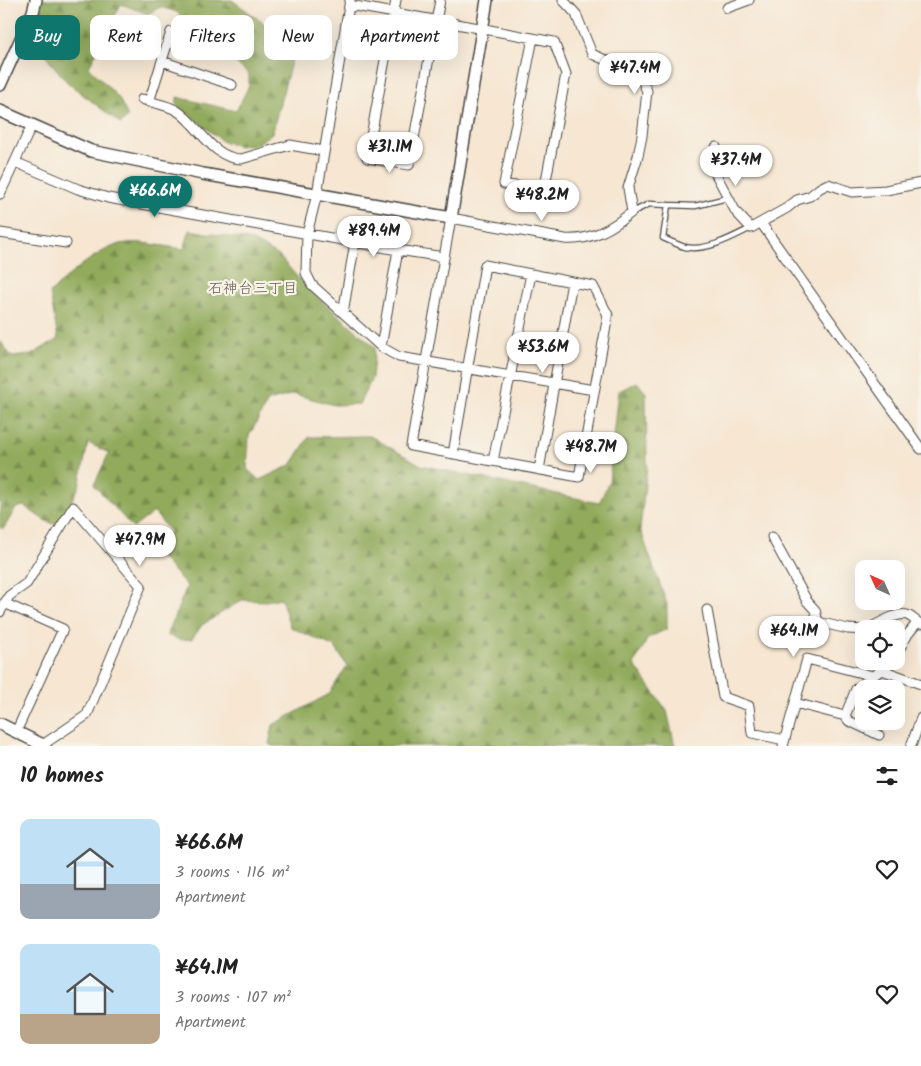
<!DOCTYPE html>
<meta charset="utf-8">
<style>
body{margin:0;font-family:Kalam,"Klee One",sans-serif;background:#f6f6f6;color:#222;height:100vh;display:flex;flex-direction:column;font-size:19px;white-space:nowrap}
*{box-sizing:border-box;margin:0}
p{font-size:16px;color:#767676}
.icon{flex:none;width:28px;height:28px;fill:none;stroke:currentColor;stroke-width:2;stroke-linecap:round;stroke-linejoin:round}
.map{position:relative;height:746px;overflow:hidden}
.panel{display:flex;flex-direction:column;background:#fff;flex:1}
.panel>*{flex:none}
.banner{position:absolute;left:15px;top:15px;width:500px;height:45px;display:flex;gap:10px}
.needle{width:32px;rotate:315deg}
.controls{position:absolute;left:855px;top:560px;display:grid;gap:10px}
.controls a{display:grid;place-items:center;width:50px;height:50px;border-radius:10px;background:#fff;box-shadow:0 5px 20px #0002;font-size:25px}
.price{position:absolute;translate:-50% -42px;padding:0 11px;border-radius:18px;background:#fff;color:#222;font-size:16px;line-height:32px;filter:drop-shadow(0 1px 2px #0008)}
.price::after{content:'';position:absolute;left:50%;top:30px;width:15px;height:11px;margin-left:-8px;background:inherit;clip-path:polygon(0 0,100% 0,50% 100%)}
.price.active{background:#0f766e;color:#fff}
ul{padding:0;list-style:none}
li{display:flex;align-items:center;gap:15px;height:125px;padding:0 20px}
li span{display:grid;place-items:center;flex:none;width:140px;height:100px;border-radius:10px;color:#555}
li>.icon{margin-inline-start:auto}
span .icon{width:60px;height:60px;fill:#fffc;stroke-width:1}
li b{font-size:21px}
h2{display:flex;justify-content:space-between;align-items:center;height:60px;padding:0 20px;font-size:21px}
.pill{padding:0 18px;border-radius:10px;background:#fff;box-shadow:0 5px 20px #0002;font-size:18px;line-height:45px}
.pill.active{background:#0f766e;color:#fff}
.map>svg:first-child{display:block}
</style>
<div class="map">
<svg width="921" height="746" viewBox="0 0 921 746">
<defs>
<pattern id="forest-firs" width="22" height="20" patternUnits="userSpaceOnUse" patternTransform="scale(1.25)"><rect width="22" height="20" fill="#91aa5b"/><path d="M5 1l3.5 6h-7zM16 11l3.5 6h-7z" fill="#778b4b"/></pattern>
</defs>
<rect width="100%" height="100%" fill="#f7f3e8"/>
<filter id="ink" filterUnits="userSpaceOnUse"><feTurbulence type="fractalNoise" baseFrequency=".02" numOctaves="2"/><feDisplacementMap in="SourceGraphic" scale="10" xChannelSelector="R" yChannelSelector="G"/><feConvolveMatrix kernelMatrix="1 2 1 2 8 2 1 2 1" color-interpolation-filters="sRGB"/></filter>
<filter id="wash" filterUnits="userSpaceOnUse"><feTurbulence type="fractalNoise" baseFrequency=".0096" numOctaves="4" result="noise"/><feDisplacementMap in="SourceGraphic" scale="20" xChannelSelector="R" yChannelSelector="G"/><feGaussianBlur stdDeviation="1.12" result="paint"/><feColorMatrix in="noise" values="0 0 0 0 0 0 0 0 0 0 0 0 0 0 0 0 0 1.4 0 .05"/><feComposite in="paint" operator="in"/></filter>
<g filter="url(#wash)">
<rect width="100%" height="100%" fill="#f6e6d2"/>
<path fill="url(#forest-firs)" stroke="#5e6a43" d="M43,0H232L284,38L294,51L272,133L257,144L238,146L222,141L177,105V97L236,111L249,86V74L230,58L232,47L229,32L195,33L177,12L160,7L148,14L121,4L89,67L118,97L128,116L121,124L68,83L52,64L32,33Z
M190,230L253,241L279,256L306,287L375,347L372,378L359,404L334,405L294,394L268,401L249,436L247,469L259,480L291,465L309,437L370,436L421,465L599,503L609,482L619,391L637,382L646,393L647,467L640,529L667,604V629L648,638L634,664L667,711L675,746H272L269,744L273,725L329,694L347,666L335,647L290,627L281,598L266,601L242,600L202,625L192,639L180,640L167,635L187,586L155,551L170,532L154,512L133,528L94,485L109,453L88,443L79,487L58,526L44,520L24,506L16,508L4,528H0V341L12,357L31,355L58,339L50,293C67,276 101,246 126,243C141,241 167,247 184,249Z"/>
</g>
<g filter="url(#ink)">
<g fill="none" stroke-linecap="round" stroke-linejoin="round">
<defs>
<path id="service" d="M668,205L695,206L727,198
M633,212L649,204L668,205L663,238C670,241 678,245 685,247C706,252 733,237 751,228"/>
<path id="minor" d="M350,0L317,194L307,234L306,273L312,285L381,347L399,357L594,390
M396,0L367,158L409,165L440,0
M349,5C418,17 486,29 554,42L566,74L544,191L504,184L533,38
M727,8L749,0
M162,61L232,85
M142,99C153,103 167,105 176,110C199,124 211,158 241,159L290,145L324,151
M149,102L171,32
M716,147L713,169L736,212L751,228L787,208L797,200L810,196L820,188L828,184L852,192L886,190L921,183
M15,162L78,189L108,198L398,250L444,257
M0,194L32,125
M761,223L921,449
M0,233L66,243
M343,313L355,242
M381,347L398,250
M453,454L485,265L593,286L608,315L579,477L411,446L451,218L565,239C591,241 612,228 632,212L628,188L638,156L642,136L647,91L641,78L635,73L592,54L576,14L563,0
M493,461L531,274
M539,470L572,282
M772,537L807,601L815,610L818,622L848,629L864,630
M4,603L63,629L16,732
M707,610L723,697L749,706L752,733L784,740
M0,612L9,596L27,583L73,507L141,586L87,715L41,746
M868,629C878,624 896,612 907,615C913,617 915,622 921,624
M896,655L908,634L917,623
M882,670L921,684
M795,703L845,716L849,721L879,735
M845,716L856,689L893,661
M783,746L807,659L873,676
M911,746L921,718"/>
<path id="tertiary" d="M0,85L33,12L36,0
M0,111L91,151L203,174L451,218L487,0
M0,724L45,746"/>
</defs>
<use href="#service" stroke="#494744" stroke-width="7"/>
<use href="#minor" stroke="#494744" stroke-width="11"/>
<use href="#tertiary" stroke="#494744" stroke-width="14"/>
<use href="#service" stroke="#fff" stroke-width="4.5"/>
<use href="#minor" stroke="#fff" stroke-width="9"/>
<use href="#tertiary" stroke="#fff" stroke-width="11"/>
</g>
</g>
<g text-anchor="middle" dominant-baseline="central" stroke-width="4.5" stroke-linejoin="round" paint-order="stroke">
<g font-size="15" fill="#6b5d51" stroke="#f7f3e8">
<text x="253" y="289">石神台三丁目</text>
</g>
</g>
</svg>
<div class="controls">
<a><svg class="needle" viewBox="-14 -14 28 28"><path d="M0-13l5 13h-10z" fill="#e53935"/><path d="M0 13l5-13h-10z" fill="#767676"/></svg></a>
<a><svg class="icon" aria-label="locate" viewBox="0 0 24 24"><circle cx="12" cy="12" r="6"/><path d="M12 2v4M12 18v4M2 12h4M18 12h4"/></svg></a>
<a><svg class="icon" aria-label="layers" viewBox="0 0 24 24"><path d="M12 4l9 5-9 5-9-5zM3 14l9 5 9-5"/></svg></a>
</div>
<b class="price" style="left:635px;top:95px">¥47.4M</b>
<b class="price" style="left:390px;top:174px">¥31.1M</b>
<b class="price" style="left:736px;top:187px">¥37.4M</b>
<b class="price active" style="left:155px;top:218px">¥66.6M</b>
<b class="price" style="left:542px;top:222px">¥48.2M</b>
<b class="price" style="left:374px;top:258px">¥89.4M</b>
<b class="price" style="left:543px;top:374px">¥53.6M</b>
<b class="price" style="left:591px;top:474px">¥48.7M</b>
<b class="price" style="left:140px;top:567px">¥47.9M</b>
<b class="price" style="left:794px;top:658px">¥64.1M</b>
<div class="banner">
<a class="pill active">Buy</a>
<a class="pill">Rent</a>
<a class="pill">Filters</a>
<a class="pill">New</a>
<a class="pill">Apartment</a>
</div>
</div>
<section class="panel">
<h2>10 homes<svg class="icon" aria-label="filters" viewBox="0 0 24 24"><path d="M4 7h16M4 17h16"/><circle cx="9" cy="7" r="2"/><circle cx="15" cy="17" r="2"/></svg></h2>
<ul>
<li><span style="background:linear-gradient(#bfe0f5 65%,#9aa5b1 0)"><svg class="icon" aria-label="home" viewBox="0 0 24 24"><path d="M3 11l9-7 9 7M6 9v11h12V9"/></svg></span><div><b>¥66.6M</b><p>3 rooms · 116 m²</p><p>Apartment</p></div><svg class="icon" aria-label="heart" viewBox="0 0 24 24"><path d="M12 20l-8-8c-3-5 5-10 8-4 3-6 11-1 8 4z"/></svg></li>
<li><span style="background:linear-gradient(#bfe0f5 70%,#b9a48a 0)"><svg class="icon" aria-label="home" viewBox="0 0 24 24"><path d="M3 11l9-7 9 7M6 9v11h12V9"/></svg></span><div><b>¥64.1M</b><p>3 rooms · 107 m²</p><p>Apartment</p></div><svg class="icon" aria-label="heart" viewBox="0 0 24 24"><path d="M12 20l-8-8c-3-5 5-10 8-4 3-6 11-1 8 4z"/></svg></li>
</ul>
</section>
